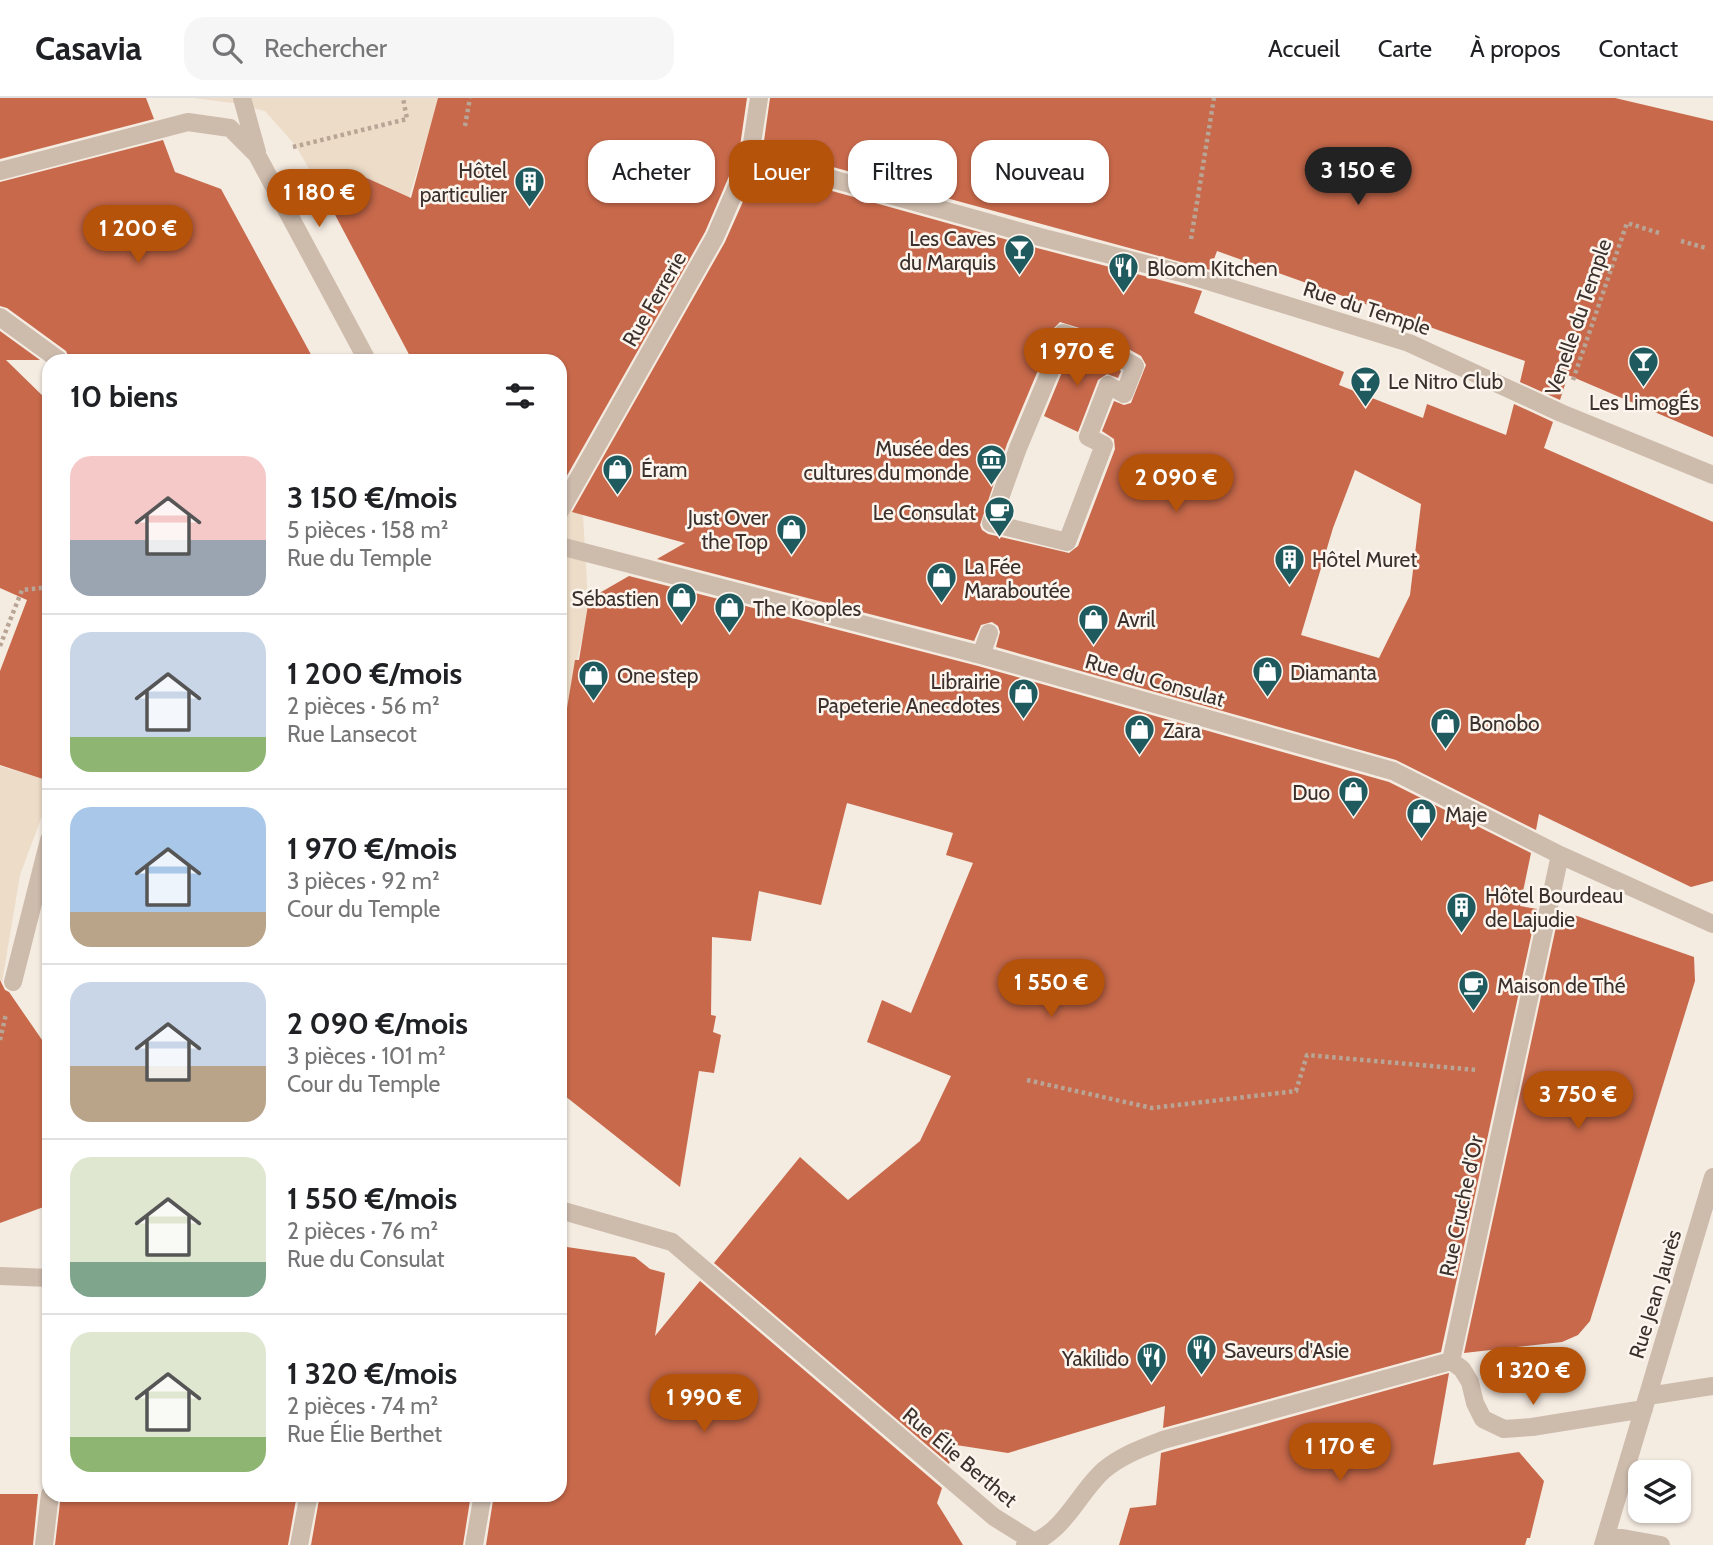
<!DOCTYPE html>
<html lang="fr">
<meta charset="utf-8">
<style>
body{margin:0;font-family:Cabin,sans-serif;background:#f6f6f6;color:#202124;height:100vh;display:flex;flex-direction:column;font-size:26px;white-space:nowrap}
*{box-sizing:border-box;margin:0}
p{font-size:23px;color:#757577}
.icon{flex:none;width:38px;height:38px;fill:none;stroke:currentColor;stroke-width:2;stroke-linecap:round;stroke-linejoin:round}
.map{position:relative;flex:1;overflow:hidden}
.side{position:absolute;left:42px;top:256px;width:525px;height:1148px;display:flex;flex-direction:column;background:#fff;border-radius:21px;box-shadow:0 2px 5px #0004}
.side>*{flex:none}
.guide{position:absolute;left:588px;top:42px;width:665px;height:63px;display:flex;gap:14px}
.buttons{position:absolute;left:1628px;top:1362px;display:grid;gap:14px}
.buttons a{display:grid;place-items:center;width:63px;height:63px;border-radius:14px;background:#fff;box-shadow:0 2px 5px #0004;font-size:35px}
.price{position:absolute;translate:-50% -60px;padding:0 16px;border-radius:24px;background:#b45309;color:#fff;font-size:23px;line-height:46px;filter:drop-shadow(0 2px 4px #0008)}
.price::after{content:'';position:absolute;left:50%;top:42px;width:21px;height:16px;margin-left:-10px;background:inherit;clip-path:polygon(0 0,100% 0,50% 100%)}
.price.active{background:#222;color:#fff}
ul{padding:0;list-style:none}
li{display:flex;align-items:center;gap:21px;height:175px;padding:0 28px}
li+li{border-top:2px solid #e0e0e0}
li span{display:grid;place-items:center;flex:none;width:196px;height:140px;border-radius:21px;color:#555}
li>.icon{margin-inline-start:auto}
span .icon{width:84px;height:84px;fill:#fffc;stroke-width:1}
li b{font-size:30px}
h2{display:flex;justify-content:space-between;align-items:center;height:84px;padding:0 28px;font-size:30px}
.pill{padding:0 24px;border-radius:21px;background:#fff;box-shadow:0 2px 5px #0004;font-size:24px;line-height:63px}
.pill.active{background:#b45309;color:#fff}
header{display:flex;align-items:center;gap:42px;box-sizing:border-box;height:98px;padding:0 35px;background:#fff;border-bottom:2px solid #e0e0e0}
header strong{font-size:33px}
nav{display:flex;gap:38px;margin-inline-start:auto;font-size:24px}
.search{width:490px;height:63px;background:#f6f6f6;display:flex;align-items:center;gap:18px;box-sizing:border-box;padding:0 24px;border-radius:21px;color:#757577;font-size:26px}
.map>svg:first-child{display:block}
</style>
<header>
<strong>Casavia</strong>
<div class="search"><svg class="icon" aria-label="search" viewBox="0 0 24 24"><circle cx="10" cy="10" r="6"/><path d="M15 15l6 6"/></svg>Rechercher</div>
<nav><a>Accueil</a><a>Carte</a><a>À propos</a><a>Contact</a></nav>
</header>
<div class="map">
<svg width="1713" height="1447" viewBox="0 0 1713 1447">
<rect width="100%" height="100%" fill="#f4ebe1"/>
<path fill="#ecdcc8" d="M194,0H495L424,50L409,99L360,77L332,111L296,48L265,13L233,5Z
M560,407L583,417L588,504H591L577,562L575,563L560,652Z
M0,668L49,683V699L20,777L2,884L0,882Z"/>
<path fill="#c8694b" fill-rule="evenodd" d="M0,0H146L154,21L0,61Z
M438,0H747L739,55L705,134L560,390V262H412L332,111L360,77L411,100Z
M770,0H1615L1713,23V339L1568,277L1560,302L1520,284L1525,263L1217,153L1210,172L763,50Z
M163,42L175,74L221,91L314,262H70L66,253L7,210L0,208V84Z
M757,72L1037,150L1202,193L1194,215L1344,274L1339,287L1423,320L1427,306L1506,337L1514,306L1553,324L1544,350L1713,424V783L1691,789L1539,716L1536,732L1396,662L996,549L1000,534L998,528L992,524L981,527L974,543L657,461L685,445L572,414L725,144ZM1060,224L1118,242L1125,249L1141,258L1146,267L1131,305L1124,307L1114,303L1102,333L1114,341L1115,351L1078,448L1069,455L988,436L982,432L980,427L1007,346L1052,239L1053,231ZM1355,372L1421,406L1410,497L1379,560L1301,537L1333,430Z
M0,233L40,262H6L49,304V683L0,667V573L27,502L0,490Z
M1072,250L1103,261L1121,273L1118,280L1107,276L1098,282L1078,334L1044,318Z
M629,478L978,568L1389,684L1531,755L1520,808L1537,811L1441,1254L1163,1330L1165,1308L1008,1355L956,1347L949,1366L714,1165L800,1059L848,1102L920,1043L951,978L867,944L882,902L911,915L973,765L946,757L953,735L847,705L821,807L759,793L751,843L712,839L711,917L716,918L713,934L721,937L714,975L699,973L680,1089L560,994V652L575,562H579L589,501Z
M1559,815L1577,818L1694,859L1695,883L1590,1223L1578,1237L1562,1244L1464,1255Z
M0,882L5,892L9,894L49,952V1107L0,1125Z
M560,1148L635,1159L650,1171L665,1175L655,1238L700,1183L942,1390L937,1405L963,1447H486L494,1396H560Z
M1449,1275L1433,1367L1519,1354L1544,1383L1530,1440H1527L1525,1447H1119L1130,1410L1156,1407L1161,1355Z
M0,1396H38L33,1447H0Z
M61,1396H297L288,1447H55Z
M320,1396H471L463,1447H311Z"/>
<g fill="none" stroke-linecap="round" stroke-linejoin="round">
<path stroke="#b9a596" stroke-width="4.5" stroke-dasharray="3.5 3.5" stroke-linecap="butt" d="M465,28L470,0
M293,49L407,21L403,0
M1191,141L1214,0
M1681,143L1706,150
M1573,282L1627,125L1659,135
M0,548L22,492L49,489
M0,942L6,916
M1027,982L1152,1010L1296,993L1307,957L1477,972"/>
<path stroke="#cdbbac" stroke-width="18" d="M242,0L257,54
M750,58L1040,139L1185,176L1409,245L1561,315L1713,377
M0,73L188,24L230,30L257,57L367,262
M0,219L59,262
M1063,235L1114,253L1113,256L1135,268L1124,296L1108,287L1088,339L1104,347L1067,444L991,425L1018,350L1064,240Z
M560,413L715,139L750,58L759,0
M560,448L981,557L1393,673L1560,757L1713,826
M981,557L989,535
M13,884L49,742
M560,1112L672,1144L994,1419L1039,1447
M0,1178L49,1180
M1451,1263L1560,757
M1648,1298L1713,1288
M1606,1437L1661,1447
M44,1447L50,1396
M299,1447L309,1396
M474,1447L483,1396
M1025,1447C1063,1438 1077,1396 1104,1372C1122,1357 1142,1350 1163,1342L1451,1263L1462,1271L1470,1284L1475,1305L1483,1321L1504,1331L1532,1329L1644,1311
M1603,1447L1713,1079"/>
</g>
<defs>
<symbol id="building-pin" viewBox="-11 -11 22 30"><path d="M0 17L-7.5 6A9.5 9.5 0 1 1 7.5 6Z" fill="#1f5a5e" stroke="#fbf5ee"/><path d="M-4-6H4V6H1V3H-1V6H-4ZM-2.5-4.3h1.7v1.8h-1.7ZM.8-4.3h1.7v1.8H.8ZM-2.5-1h1.7V.8h-1.7ZM.8-1h1.7V.8H.8Z" fill="#fff"/></symbol>
<symbol id="bar-pin" viewBox="-11 -11 22 30"><path d="M0 17L-7.5 6A9.5 9.5 0 1 1 7.5 6Z" fill="#1f5a5e" stroke="#fbf5ee"/><path d="M-6-5H6L.8 .8V4.5H3.5V6h-7V4.5H-.8V.8Z" fill="#fff"/></symbol>
<symbol id="restaurant-pin" viewBox="-11 -11 22 30"><path d="M0 17L-7.5 6A9.5 9.5 0 1 1 7.5 6Z" fill="#1f5a5e" stroke="#fbf5ee"/><path d="M-5-6h1v4h1v-4h1v4h1v-4h1v5L-1.5 .5V6h-2V.5L-5-1ZM5-6V6H3V1.5H1.5Q1.5-4 5-6Z" fill="#fff"/></symbol>
<symbol id="museum-pin" viewBox="-11 -11 22 30"><path d="M0 17L-7.5 6A9.5 9.5 0 1 1 7.5 6Z" fill="#1f5a5e" stroke="#fbf5ee"/><path d="M0-6L6-3V-2H-6V-3ZM-5-1h2V3h-2ZM-1-1h2V3h-2ZM3-1h2V3H3ZM-6 4H6V6H-6Z" fill="#fff"/></symbol>
<symbol id="shop-pin" viewBox="-11 -11 22 30"><path d="M0 17L-7.5 6A9.5 9.5 0 1 1 7.5 6Z" fill="#1f5a5e" stroke="#fbf5ee"/><path d="M-5-2.5h2.3a2.7 3.5 0 0 1 5.4 0H5L5.5 6h-11ZM-1.5-2.5h3a1.5 2.3 0 0 0-3 0Z" fill="#fff"/></symbol>
<symbol id="cafe-pin" viewBox="-11 -11 22 30"><path d="M0 17L-7.5 6A9.5 9.5 0 1 1 7.5 6Z" fill="#1f5a5e" stroke="#fbf5ee"/><path d="M-5.5-4.5H6V0H3Q3 3.5 0 3.5H-2.5Q-5.5 3.5-5.5 0ZM3-3.2v2h1.7v-2ZM-6 4.5H4V6H-6Z" fill="#fff"/></symbol>
</defs>
<g fill-rule="evenodd">
<use href="#building-pin" x="512" y="66" width="35" height="47"/>
<use href="#bar-pin" x="1002" y="134" width="35" height="47"/>
<use href="#restaurant-pin" x="1106" y="152" width="35" height="47"/>
<use href="#bar-pin" x="1626" y="246" width="35" height="47"/>
<use href="#bar-pin" x="1348" y="266" width="35" height="47"/>
<use href="#museum-pin" x="974" y="344" width="35" height="47"/>
<use href="#shop-pin" x="600" y="354" width="35" height="47"/>
<use href="#cafe-pin" x="982" y="396" width="35" height="47"/>
<use href="#shop-pin" x="774" y="414" width="35" height="47"/>
<use href="#building-pin" x="1272" y="444" width="35" height="47"/>
<use href="#shop-pin" x="924" y="462" width="35" height="47"/>
<use href="#shop-pin" x="664" y="482" width="35" height="47"/>
<use href="#shop-pin" x="712" y="492" width="35" height="47"/>
<use href="#shop-pin" x="1076" y="504" width="35" height="47"/>
<use href="#shop-pin" x="1250" y="556" width="35" height="47"/>
<use href="#shop-pin" x="576" y="560" width="35" height="47"/>
<use href="#shop-pin" x="1006" y="578" width="35" height="47"/>
<use href="#shop-pin" x="1428" y="608" width="35" height="47"/>
<use href="#shop-pin" x="1122" y="614" width="35" height="47"/>
<use href="#shop-pin" x="1336" y="676" width="35" height="47"/>
<use href="#shop-pin" x="1404" y="698" width="35" height="47"/>
<use href="#building-pin" x="1444" y="792" width="35" height="47"/>
<use href="#cafe-pin" x="1456" y="870" width="35" height="47"/>
<use href="#restaurant-pin" x="1184" y="1234" width="35" height="47"/>
<use href="#restaurant-pin" x="1134" y="1242" width="35" height="47"/>
</g>
<g text-anchor="middle" dominant-baseline="central" stroke-width="5" stroke-linejoin="round" paint-order="stroke">
<g font-size="21" fill="#3b302b" stroke="#fbf5ee" text-anchor="start">
<text x="507" y="72" text-anchor="end">Hôtel<tspan x="507" dy="24">particulier</tspan></text>
<text x="996" y="140" text-anchor="end">Les Caves<tspan x="996" dy="24">du Marquis</tspan></text>
<text x="1147" y="170">Bloom Kitchen</text>
<text x="1388" y="283">Le Nitro Club</text>
<text x="1644" y="304" text-anchor="middle">Les LimogÉs</text>
<text x="969" y="350" text-anchor="end">Musée des<tspan x="969" dy="24">cultures du monde</tspan></text>
<text x="641" y="371">Éram</text>
<text x="976" y="414" text-anchor="end">Le Consulat</text>
<text x="768" y="419" text-anchor="end">Just Over<tspan x="768" dy="24">the Top</tspan></text>
<text x="1312" y="461">Hôtel Muret</text>
<text x="964" y="468">La Fée<tspan x="964" dy="24">Maraboutée</tspan></text>
<text x="659" y="500" text-anchor="end">Sébastien</text>
<text x="753" y="510">The Kooples</text>
<text x="1117" y="521">Avril</text>
<text x="1290" y="574">Diamanta</text>
<text x="617" y="577">One step</text>
<text x="1000" y="583" text-anchor="end">Librairie<tspan x="1000" dy="24">Papeterie Anecdotes</tspan></text>
<text x="1469" y="625">Bonobo</text>
<text x="1163" y="632">Zara</text>
<text x="1330" y="694" text-anchor="end">Duo</text>
<text x="1445" y="716">Maje</text>
<text x="1485" y="797">Hôtel Bourdeau<tspan x="1485" dy="24">de Lajudie</tspan></text>
<text x="1497" y="887">Maison de Thé</text>
<text x="1224" y="1252">Saveurs d'Asie</text>
<text x="1129" y="1260" text-anchor="end">Yakilido</text>
</g>
<g font-size="21" fill="#3b302b" stroke="#fbf5ee">
<text transform="translate(654 201) rotate(-60)">Rue Ferrerie</text>
<text transform="translate(1367 210) rotate(18)">Rue du Temple</text>
<text transform="translate(1578 219) rotate(-71)">Venelle du Temple</text>
<text transform="translate(1155 582) rotate(16)">Rue du Consulat</text>
<text transform="translate(1461 1108) rotate(-78)">Rue Cruche d'Or</text>
<text transform="translate(1655 1196) rotate(-73)">Rue Jean Jaurès</text>
<text transform="translate(960 1359) rotate(40)">Rue Élie Berthet</text>
</g>
</g>
</svg>
<div class="buttons">
<a><svg class="icon" aria-label="layers" viewBox="0 0 24 24"><path d="M12 4l9 5-9 5-9-5zM3 14l9 5 9-5"/></svg></a>
</div>
<b class="price active" style="left:1358px;top:109px">3 150 €</b>
<b class="price" style="left:319px;top:131px">1 180 €</b>
<b class="price" style="left:138px;top:167px">1 200 €</b>
<b class="price" style="left:1077px;top:290px">1 970 €</b>
<b class="price" style="left:1176px;top:416px">2 090 €</b>
<b class="price" style="left:1051px;top:921px">1 550 €</b>
<b class="price" style="left:1578px;top:1033px">3 750 €</b>
<b class="price" style="left:1533px;top:1309px">1 320 €</b>
<b class="price" style="left:704px;top:1336px">1 990 €</b>
<b class="price" style="left:1340px;top:1385px">1 170 €</b>
<div class="guide">
<a class="pill">Acheter</a>
<a class="pill active">Louer</a>
<a class="pill">Filtres</a>
<a class="pill">Nouveau</a>
</div>
<section class="side">
<h2>10 biens<svg class="icon" aria-label="filters" viewBox="0 0 24 24"><path d="M4 7h16M4 17h16"/><circle cx="9" cy="7" r="2"/><circle cx="15" cy="17" r="2"/></svg></h2>
<ul>
<li><span style="background:linear-gradient(#f6c9c9 60%,#9aa5b1 0)"><svg class="icon" aria-label="home" viewBox="0 0 24 24"><path d="M3 11l9-7 9 7M6 9v11h12V9"/></svg></span><div><b>3 150 €/mois</b><p>5 pièces · 158 m²</p><p>Rue du Temple</p></div></li>
<li><span style="background:linear-gradient(#c9d6e8 75%,#8fb573 0)"><svg class="icon" aria-label="home" viewBox="0 0 24 24"><path d="M3 11l9-7 9 7M6 9v11h12V9"/></svg></span><div><b>1 200 €/mois</b><p>2 pièces · 56 m²</p><p>Rue Lansecot</p></div></li>
<li><span style="background:linear-gradient(#a9c7e8 75%,#b9a48a 0)"><svg class="icon" aria-label="home" viewBox="0 0 24 24"><path d="M3 11l9-7 9 7M6 9v11h12V9"/></svg></span><div><b>1 970 €/mois</b><p>3 pièces · 92 m²</p><p>Cour du Temple</p></div></li>
<li><span style="background:linear-gradient(#c9d6e8 60%,#b9a48a 0)"><svg class="icon" aria-label="home" viewBox="0 0 24 24"><path d="M3 11l9-7 9 7M6 9v11h12V9"/></svg></span><div><b>2 090 €/mois</b><p>3 pièces · 101 m²</p><p>Cour du Temple</p></div></li>
<li><span style="background:linear-gradient(#dfe7d0 75%,#7fa58c 0)"><svg class="icon" aria-label="home" viewBox="0 0 24 24"><path d="M3 11l9-7 9 7M6 9v11h12V9"/></svg></span><div><b>1 550 €/mois</b><p>2 pièces · 76 m²</p><p>Rue du Consulat</p></div></li>
<li><span style="background:linear-gradient(#dfe7d0 75%,#8fb573 0)"><svg class="icon" aria-label="home" viewBox="0 0 24 24"><path d="M3 11l9-7 9 7M6 9v11h12V9"/></svg></span><div><b>1 320 €/mois</b><p>2 pièces · 74 m²</p><p>Rue Élie Berthet</p></div></li>
</ul>
</section>
</div>
